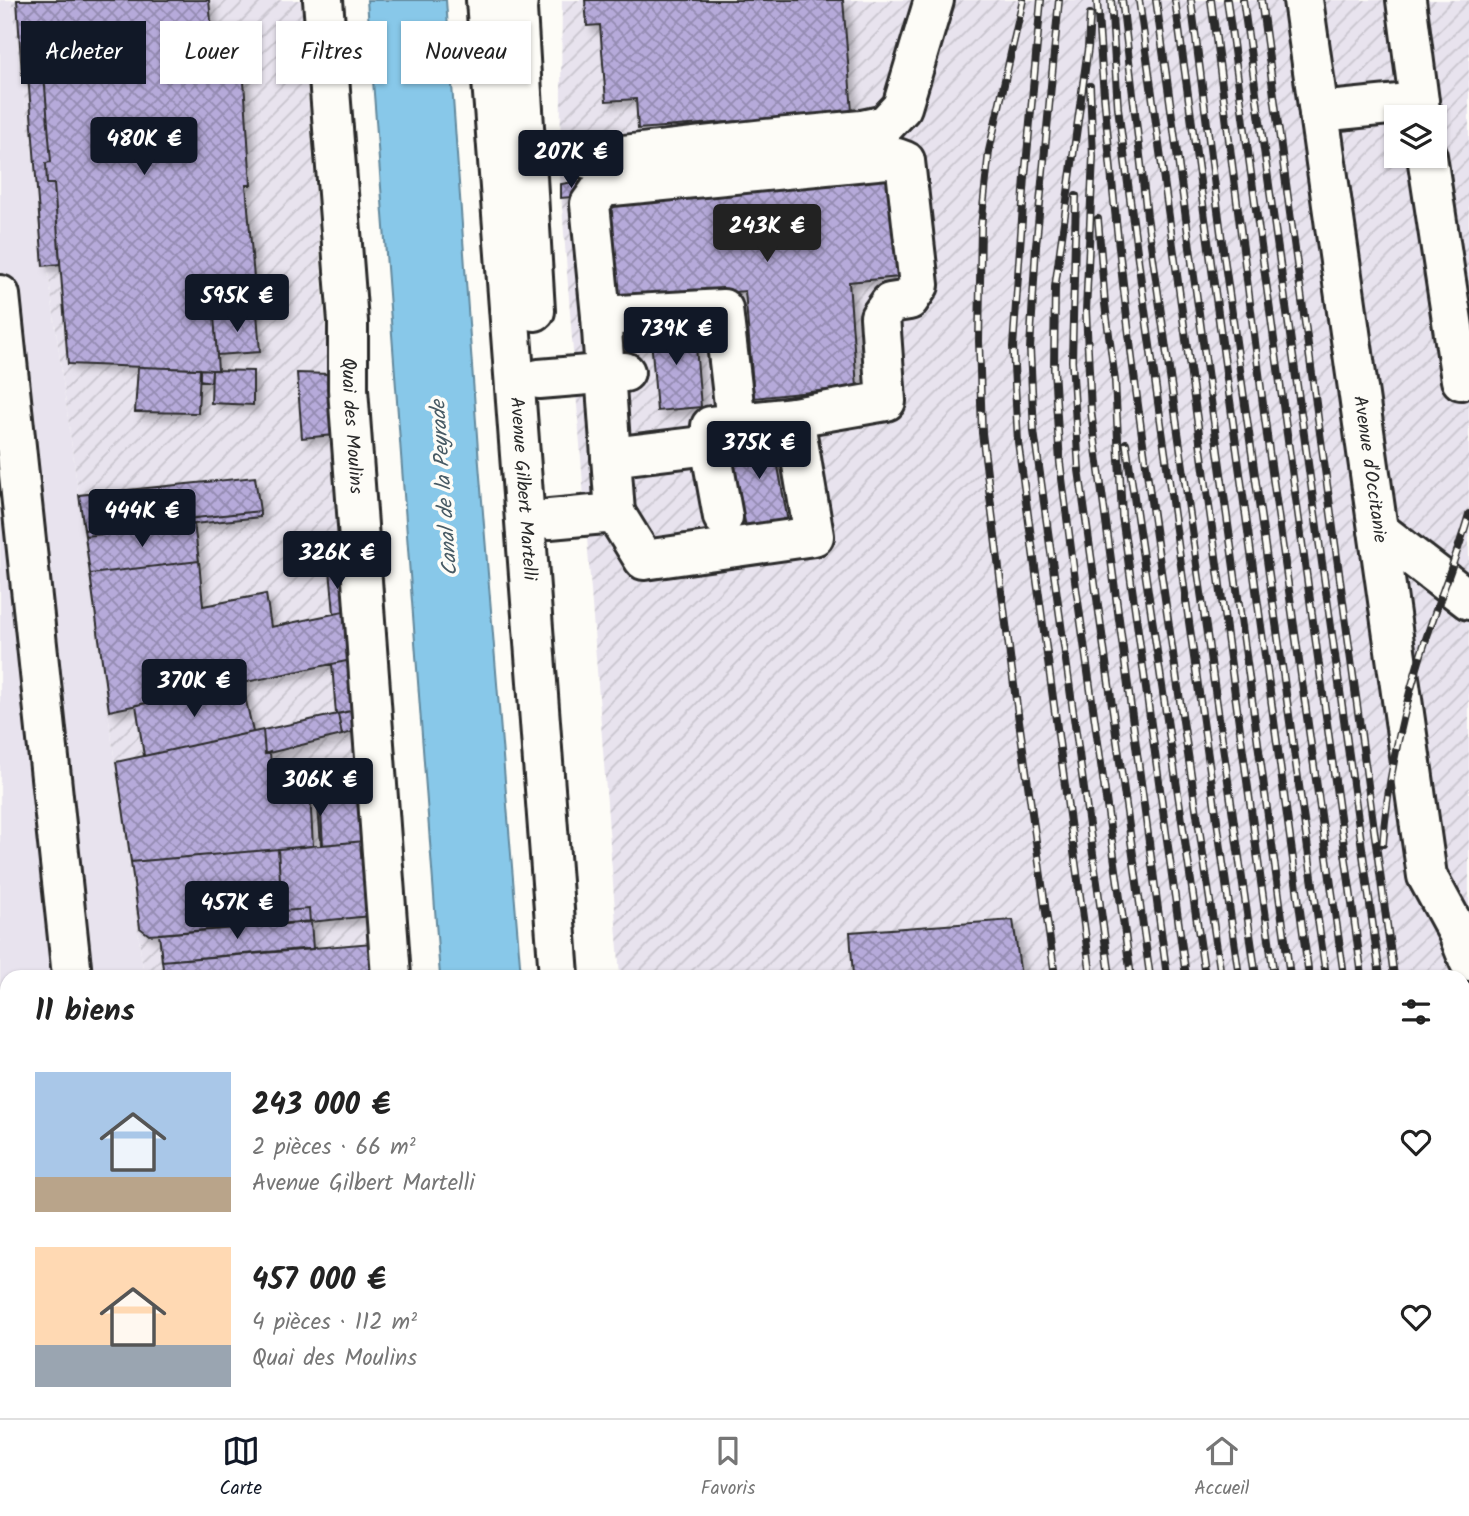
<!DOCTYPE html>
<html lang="fr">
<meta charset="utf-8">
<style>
body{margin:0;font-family:Kalam,sans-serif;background:#f6f6f6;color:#222;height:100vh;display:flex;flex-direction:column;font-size:26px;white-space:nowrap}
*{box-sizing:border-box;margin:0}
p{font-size:23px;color:#767676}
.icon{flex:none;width:38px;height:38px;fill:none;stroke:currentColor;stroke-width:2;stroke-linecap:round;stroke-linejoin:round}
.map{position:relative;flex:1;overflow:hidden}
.panel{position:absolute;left:0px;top:970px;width:1470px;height:450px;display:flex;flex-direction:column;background:#fff;border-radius:21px 21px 0 0;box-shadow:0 2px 5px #0004}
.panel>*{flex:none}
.banner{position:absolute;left:21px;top:21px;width:700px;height:63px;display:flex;gap:14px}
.fabs{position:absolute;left:1384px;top:105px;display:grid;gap:14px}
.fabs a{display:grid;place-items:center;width:63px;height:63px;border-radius:0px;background:#fff;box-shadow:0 2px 5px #0004;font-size:35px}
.price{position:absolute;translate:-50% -60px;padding:0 16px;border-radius:7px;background:#111827;color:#fff;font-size:23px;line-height:46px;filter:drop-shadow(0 2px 4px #0008)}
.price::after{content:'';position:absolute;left:50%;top:42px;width:21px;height:16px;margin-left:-10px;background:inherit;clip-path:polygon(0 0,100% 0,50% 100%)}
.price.on{background:#222;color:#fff}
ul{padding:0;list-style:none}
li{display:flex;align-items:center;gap:21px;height:175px;padding:0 35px}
li span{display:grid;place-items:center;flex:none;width:196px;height:140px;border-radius:0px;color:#555}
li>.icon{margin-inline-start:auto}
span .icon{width:84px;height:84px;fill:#fffc;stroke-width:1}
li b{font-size:30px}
h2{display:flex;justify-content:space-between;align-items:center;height:84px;padding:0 35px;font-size:30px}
.pill{padding:0 24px;border-radius:0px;background:#fff;box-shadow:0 2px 5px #0004;font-size:24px;line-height:63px}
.pill.on{background:#111827;color:#fff}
.tabs{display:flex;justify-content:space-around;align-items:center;height:98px;border-top:2px solid #e0e0e0;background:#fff;font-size:19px;color:#767676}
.tabs a{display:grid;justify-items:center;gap:4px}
.tabs .on{color:#111827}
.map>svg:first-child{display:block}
</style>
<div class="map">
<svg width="1469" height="1418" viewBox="0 0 1469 1418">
<defs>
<pattern id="industrial-furrows" width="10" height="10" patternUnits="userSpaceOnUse" patternTransform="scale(1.75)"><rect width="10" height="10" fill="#e8e3ee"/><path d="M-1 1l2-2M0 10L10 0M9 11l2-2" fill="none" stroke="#c7c3cc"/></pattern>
<pattern id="building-cross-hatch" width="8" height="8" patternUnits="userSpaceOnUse" patternTransform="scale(1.75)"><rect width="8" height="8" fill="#b6aada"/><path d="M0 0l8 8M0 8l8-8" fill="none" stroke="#948bb1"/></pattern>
<filter id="shadow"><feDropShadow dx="6" dy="6" stdDeviation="3.5" flood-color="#0004"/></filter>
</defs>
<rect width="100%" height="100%" fill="#fdfcf7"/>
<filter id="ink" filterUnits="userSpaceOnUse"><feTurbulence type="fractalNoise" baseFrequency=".0143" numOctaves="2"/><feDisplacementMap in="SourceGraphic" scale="14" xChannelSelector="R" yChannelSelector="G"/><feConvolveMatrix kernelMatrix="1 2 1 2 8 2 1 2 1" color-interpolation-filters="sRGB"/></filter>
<g filter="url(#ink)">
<path fill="#e8e3ee" d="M0,0H11L144,976H7V1412H201L202,1418H0Z"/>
<path fill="url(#industrial-furrows)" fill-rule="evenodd" d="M11,0H301L374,976H144Z
M562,0H1469V1418H654L653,1412H1463V976H620L560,179ZM1396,117H1435V156H1396Z
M201,1412H406V1418H202Z"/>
<path fill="#88c8e9" stroke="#63899d" stroke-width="2" d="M367,0H446L479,464L521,976H440Z
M473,1412H553L554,1418H473Z"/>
<path fill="url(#building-cross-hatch)" stroke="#2b2b2b" stroke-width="2" filter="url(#shadow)" d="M17,0H209L214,54L242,52L251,185H246L257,313L214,316L218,370L68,364L54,184H47L46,163L51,162L44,74L22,75Z
M585,0H843L852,112L638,129L636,99L606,101L600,25L587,26Z
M44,74L51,162L46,163L47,184H54L60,264L43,266L28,75Z
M891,171L899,277L849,282L857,387L754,398L745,291L616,302L609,197Z
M580,181L582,196L561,198V184Z
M257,313L260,352L217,355L214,316Z
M694,322L701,407L657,411L650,326Z
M138,367L200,369L198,413L135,412Z
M200,369L212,370L211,382L200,380Z
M212,370L253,371V405L211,403Z
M297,373L330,374L334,435L302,438Z
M772,433L788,522L746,528L730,440Z
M255,477L260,511L84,530L79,495Z
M260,511V517L194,524L85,536L84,530Z
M194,524L199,561L90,574L85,536Z
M199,561L203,606L266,594L271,627L348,611L351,660L109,711L90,574Z
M341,569L345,611L334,613L330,570Z
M351,660L355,710L336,714L332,664Z
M242,683L253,732L144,756L136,705Z
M355,710L356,731L342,735L338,714Z
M338,714L342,735L265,754L263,730Z
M263,730L265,754L270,752L273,797L310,793L313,846L131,862L116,762Z
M359,771L364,841L323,845L318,774Z
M304,775L306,794L273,797L271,777Z
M317,794H320L323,845H321Z
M364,841L370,916L310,922L309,909L282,911L278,849Z
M278,849L282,911L309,909L310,922L149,935L140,928L131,862Z
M1013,920L1021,976H853L850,932Z
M311,921L313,949L162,961L159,934Z
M372,943L375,976H164L162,961Z
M205,1412H248L249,1418H206Z
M864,1412H1010L933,1418H864Z
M1010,1412H1043L1044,1418H933Z
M1043,1412H1084V1418H1044Z"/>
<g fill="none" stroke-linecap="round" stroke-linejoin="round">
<defs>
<g id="minor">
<path id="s1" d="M323,0L348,322V389L391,976"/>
<path id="s2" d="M1303,0L1427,876L1458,933L1469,961"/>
<path d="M1406,0L1421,117"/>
<path d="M1319,112L1419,102"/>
<path d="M1427,156L1461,380"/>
<path d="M588,159L766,139L862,130L885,125L902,107L934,0"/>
<path d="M0,295L72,976"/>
<path d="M601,316L723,309L736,422"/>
<path d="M539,379L625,372"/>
<path d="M611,457L710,445"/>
<path d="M615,513L601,316L590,204L602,187L897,158L905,161L919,285L909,300L890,303L880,317L886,401L794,417L711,426L710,445L723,517"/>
<path d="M550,519L615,513L644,560L814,536L794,417"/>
<path d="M1378,530L1469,600"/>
<path d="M0,1055L7,1054"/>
<path d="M429,1412L430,1418"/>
<path d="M30,1418L32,1412"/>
</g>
<g id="major">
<path id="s3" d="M486,0L559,976"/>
<path d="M518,0L517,9L535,311"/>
<path d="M584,1412L585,1418"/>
<path d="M614,1412V1418"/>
</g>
</defs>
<use href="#minor" stroke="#2b2b2b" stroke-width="44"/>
<use href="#major" stroke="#2b2b2b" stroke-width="44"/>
<use href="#minor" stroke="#fdfcf7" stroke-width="38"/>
<use href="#major" stroke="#fdfcf7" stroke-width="38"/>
<defs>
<path id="rail" d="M1023,0L989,151L981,227L979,341L982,433L1011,664L1055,976
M1041,0L1025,177L1013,347L1018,442L1091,976
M1059,0L1036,246L1030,349L1034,431L1110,976
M1097,0C1118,327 1174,652 1221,976
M1111,0L1118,108L1142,289L1239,976
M1122,0L1147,216L1256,976
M1139,0L1274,976
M1156,0L1290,976
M1175,0L1309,976
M1191,0L1224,257L1326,976
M1211,0L1269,451L1344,976
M1227,0L1362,976
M1243,0L1380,976
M1261,0L1394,976
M1090,14L1088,48L1055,287L1054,369L1060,463L1075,580L1131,976
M1090,86L1093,157L1086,311L1091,411L1167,976
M1076,196L1072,361L1079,470L1150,976
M1098,219L1105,304L1115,381L1122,516L1186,976
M1126,443L1205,976
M1383,844C1387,783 1401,720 1419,661C1434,611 1455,563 1469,514
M1115,1412L1116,1418
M1153,1412L1154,1418
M1171,1412L1172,1418
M1193,1412L1194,1418
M1213,1412V1418
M1231,1412L1232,1418
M1248,1412L1249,1418
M1266,1412L1267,1418
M1282,1412L1283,1418
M1301,1412L1302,1418
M1318,1412L1319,1418
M1335,1412V1418
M1352,1412L1353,1418
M1371,1412L1372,1418
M1389,1412L1390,1418
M1407,1412L1408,1418
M1423,1412L1424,1418
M1442,1412L1443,1418
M1457,1412V1418"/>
</defs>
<use href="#rail" stroke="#2b2b2b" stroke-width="8"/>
<use href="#rail" stroke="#fdfcf7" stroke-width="5" stroke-dasharray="16" stroke-linecap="butt"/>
</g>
</g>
<g text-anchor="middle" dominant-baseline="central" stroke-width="7" stroke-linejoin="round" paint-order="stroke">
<g font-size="19" fill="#2b2b2b" stroke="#fdfcf7">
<text stroke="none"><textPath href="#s1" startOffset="427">Quai des Moulins</textPath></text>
<text stroke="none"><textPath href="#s2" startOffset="474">Avenue d'Occitanie</textPath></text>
<text stroke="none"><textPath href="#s3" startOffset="490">Avenue Gilbert Martelli</textPath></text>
</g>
<g font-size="21" font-style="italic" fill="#475a64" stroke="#fdfcf7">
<text transform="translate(445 488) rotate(-94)">Canal de la Peyrade</text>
</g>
</g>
</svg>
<div class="fabs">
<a><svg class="icon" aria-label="layers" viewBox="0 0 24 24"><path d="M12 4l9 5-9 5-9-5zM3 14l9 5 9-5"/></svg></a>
</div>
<b class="price" style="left:144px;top:177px">480K €</b>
<b class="price" style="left:571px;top:190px">207K €</b>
<b class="price on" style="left:767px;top:264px">243K €</b>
<b class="price" style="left:237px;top:334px">595K €</b>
<b class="price" style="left:676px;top:367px">739K €</b>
<b class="price" style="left:759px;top:481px">375K €</b>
<b class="price" style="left:142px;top:549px">444K €</b>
<b class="price" style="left:337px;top:591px">326K €</b>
<b class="price" style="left:194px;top:719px">370K €</b>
<b class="price" style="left:320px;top:818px">306K €</b>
<b class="price" style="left:237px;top:941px">457K €</b>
<div class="banner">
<a class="pill on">Acheter</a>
<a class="pill">Louer</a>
<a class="pill">Filtres</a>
<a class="pill">Nouveau</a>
</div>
<section class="panel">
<h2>11 biens<svg class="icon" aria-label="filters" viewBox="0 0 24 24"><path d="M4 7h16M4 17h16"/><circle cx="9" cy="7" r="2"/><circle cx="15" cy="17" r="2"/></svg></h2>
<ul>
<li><span style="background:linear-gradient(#a9c7e8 75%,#b9a48a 0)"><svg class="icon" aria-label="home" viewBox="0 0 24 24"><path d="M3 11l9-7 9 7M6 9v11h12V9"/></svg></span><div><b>243 000 €</b><p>2 pièces · 66 m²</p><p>Avenue Gilbert Martelli</p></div><svg class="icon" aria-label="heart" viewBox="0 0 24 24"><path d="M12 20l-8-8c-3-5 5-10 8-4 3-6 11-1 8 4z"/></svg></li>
<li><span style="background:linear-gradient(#ffd9b3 70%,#9aa5b1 0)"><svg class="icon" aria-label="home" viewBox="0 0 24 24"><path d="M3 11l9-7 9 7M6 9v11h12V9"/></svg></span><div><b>457 000 €</b><p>4 pièces · 112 m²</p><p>Quai des Moulins</p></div><svg class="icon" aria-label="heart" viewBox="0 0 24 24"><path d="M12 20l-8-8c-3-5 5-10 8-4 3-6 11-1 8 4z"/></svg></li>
</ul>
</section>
</div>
<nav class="tabs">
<a class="on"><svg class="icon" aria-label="map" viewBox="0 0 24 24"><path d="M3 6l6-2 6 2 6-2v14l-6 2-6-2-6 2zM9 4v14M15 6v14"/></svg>Carte</a>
<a><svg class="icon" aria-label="saved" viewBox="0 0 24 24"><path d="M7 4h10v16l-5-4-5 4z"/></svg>Favoris</a>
<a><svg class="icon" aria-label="home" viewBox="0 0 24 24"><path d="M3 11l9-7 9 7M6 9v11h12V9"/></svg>Accueil</a>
</nav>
